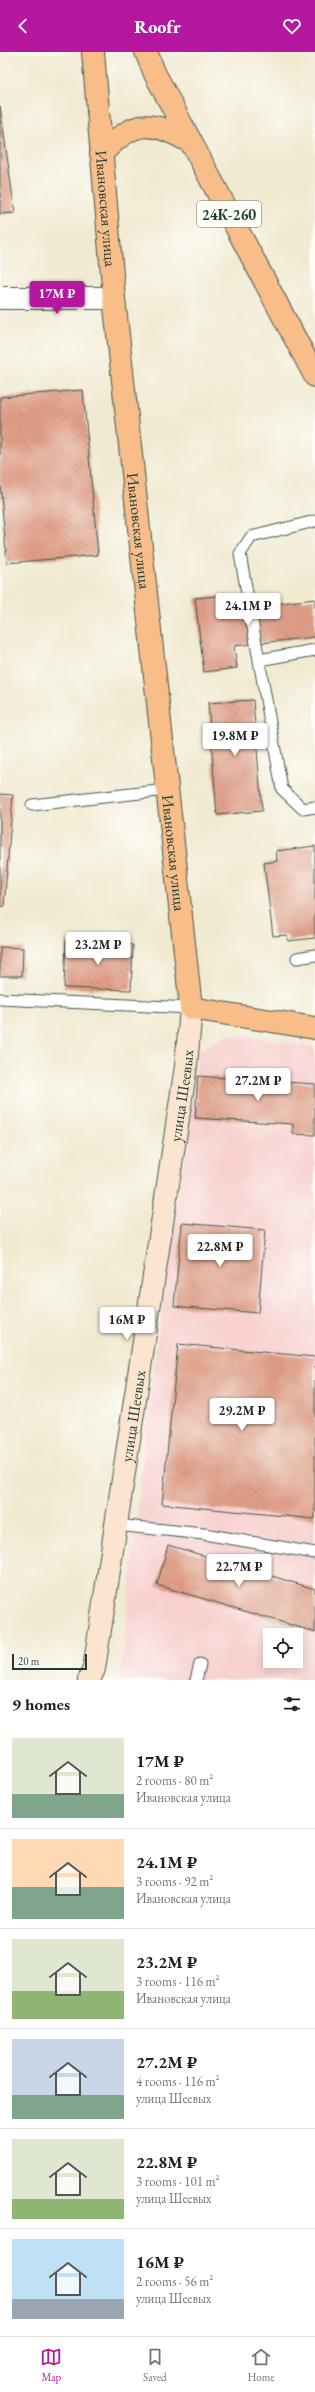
<!DOCTYPE html>
<meta charset="utf-8">
<style>
body{margin:0;font-family:"EB Garamond",serif;background:#f2f2f2;color:#202124;height:100vh;display:flex;flex-direction:column;font-size:15px;white-space:nowrap}
*{box-sizing:border-box;margin:0}
p{font-size:13px;color:#757577}
.icon{flex:none;width:22px;height:22px;fill:none;stroke:currentColor;stroke-width:2;stroke-linecap:round;stroke-linejoin:round}
.map{position:relative;height:1628px;overflow:hidden}
.sheet{display:flex;flex-direction:column;background:#fff;flex:1}
.sheet>*{flex:none}
.controls{position:absolute;left:263px;top:1576px;display:grid;gap:8px}
.controls a{display:grid;place-items:center;width:40px;height:40px;border-radius:0px;background:#fff;box-shadow:0 2px 10px #0003;font-size:20px}
.scale{position:absolute;left:12px;bottom:10px;width:75px;box-sizing:border-box;padding-left:4px;border:2px solid #1f3d34;border-top:0;font-size:11px;line-height:14px;white-space:nowrap;color:#1f3d34;-webkit-text-stroke:3px #fdfcf7;paint-order:stroke}
.price{position:absolute;translate:-50% -34px;padding:0 9px;border-radius:4px;background:#fff;color:#222;font-size:13px;line-height:26px;filter:drop-shadow(0 1px 2px #0008)}
.price::after{content:'';position:absolute;left:50%;top:24px;width:12px;height:9px;margin-left:-6px;background:inherit;clip-path:polygon(0 0,100% 0,50% 100%)}
.price.current{background:#b5179e;color:#fff}
ul{padding:0;list-style:none}
li{display:flex;align-items:center;gap:12px;height:100px;padding:0 12px}
li+li{border-top:1px solid #e0e0e0}
li span{display:grid;place-items:center;flex:none;width:112px;height:80px;border-radius:0px;color:#555}
li>.icon{margin-inline-start:auto}
span .icon{width:48px;height:48px;fill:#fffc;stroke-width:1}
li b{font-size:17px}
h2{display:flex;justify-content:space-between;align-items:center;height:48px;padding:0 12px;font-size:17px}
header{display:flex;justify-content:space-between;align-items:center;height:52px;padding:0 12px;background:#b5179e;color:#fff;font-size:18px;font-weight:800}
.dock{display:flex;justify-content:space-around;align-items:center;height:56px;border-top:1px solid #e0e0e0;background:#fff;font-size:11px;color:#757577}
.dock a{display:grid;justify-items:center;gap:2px}
.dock .current{color:#b5179e}
.map>svg:first-child{display:block}
</style>
<header><svg class="icon" aria-label="back" viewBox="0 0 24 24"><path d="M15 5l-7 7 7 7"/></svg>Roofr<svg class="icon" aria-label="heart" viewBox="0 0 24 24"><path d="M12 20l-8-8c-3-5 5-10 8-4 3-6 11-1 8 4z"/></svg></header>
<div class="map">
<svg width="315" height="1628" viewBox="0 0 315 1628">
<defs>
<pattern id="building-back-hatch" width="6" height="6" patternUnits="userSpaceOnUse"><rect width="6" height="6" fill="#e29f87"/><path d="M-1 5l2 2M0 0l6 6M5-1l2 2" fill="none" stroke="#b7836f"/></pattern>
</defs>
<rect width="100%" height="100%" fill="#fdfcf7"/>
<filter id="ink" filterUnits="userSpaceOnUse"><feTurbulence type="fractalNoise" baseFrequency=".025" numOctaves="2"/><feDisplacementMap in="SourceGraphic" scale="8" xChannelSelector="R" yChannelSelector="G"/><feConvolveMatrix kernelMatrix="1 2 1 2 8 2 1 2 1" color-interpolation-filters="sRGB"/></filter>
<filter id="wash" filterUnits="userSpaceOnUse"><feTurbulence type="fractalNoise" baseFrequency=".012" numOctaves="4" result="noise"/><feDisplacementMap in="SourceGraphic" scale="16" xChannelSelector="R" yChannelSelector="G"/><feGaussianBlur stdDeviation="0.9" result="paint"/><feColorMatrix in="noise" values="0 0 0 0 0 0 0 0 0 0 0 0 0 0 0 0 0 1.4 0 .05"/><feComposite in="paint" operator="in"/></filter>
<g filter="url(#wash)">
<rect width="100%" height="100%" fill="#f1ead1"/>
<path fill="#f7d0cf" fill-rule="evenodd" d="M229,982L315,995V1628H120L148,1355L199,998ZM270,1583H296V1609H270Z"/>
<g id="blocks">
<path fill="url(#building-back-hatch)" d="M0,54L15,161L0,162Z
M83,338L98,503L7,511L0,431V345Z
M228,543L230,557L315,547V585L234,594L237,616L204,620L195,546Z
M253,648L262,759L217,763L208,651Z
M0,742L13,743L4,855L0,854Z
M315,794V886L288,889L287,883L273,884L264,811L277,809L276,799Z
M66,890L133,893L131,938L64,936Z
M0,895L23,896L22,924H0Z
M198,1024L315,1032V1083L293,1082V1072L195,1066Z
M182,1171L265,1178L258,1261L174,1254Z
M178,1292L315,1305V1467L162,1452Z
M168,1493L315,1537V1580L157,1533Z"/>
</g>
</g>
<g filter="url(#ink)">
<use href="#blocks" fill-opacity="0" stroke="#3e574c" stroke-width="1"/>
<g fill="none" stroke-linecap="round" stroke-linejoin="round">
<defs>
<path id="lane" d="M315,469L251,485L240,502L282,737L303,757L315,755
M259,608L315,598
M32,753L167,738
M297,906L315,903
M0,947L191,956
M116,1473L204,1482L315,1501
M196,1628L200,1612"/>
<path id="street" d="M0,246H114"/>
<g id="secondary">
<path id="s1" d="M89,1628L94,1617L186,1014L191,956"/>
</g>
<g id="primary">
<path id="s2" d="M93,0L114,246L191,956L315,976"/>
<path d="M146,0L155,22L315,324"/>
<path d="M101,102C136,67 149,67 192,91"/>
</g>
</defs>
<use href="#lane" stroke="#3e574c" stroke-width="13"/>
<use href="#street" stroke="#3e574c" stroke-width="24"/>
<use href="#secondary" stroke="#3e574c" stroke-width="24"/>
<use href="#primary" stroke="#3e574c" stroke-width="24"/>
<use href="#lane" stroke="#fff" stroke-width="11"/>
<use href="#street" stroke="#fff" stroke-width="22"/>
<use href="#secondary" stroke="#fce5d0" stroke-width="22"/>
<use href="#primary" stroke="#f8bd89" stroke-width="22"/>
</g>
</g>
<g text-anchor="middle" dominant-baseline="central" stroke-width="3" stroke-linejoin="round" paint-order="stroke">
<rect fill="#fdfcf7" stroke="#62766e" stroke-width="1" x="197" y="149" width="64" height="26" rx="3"/>
<g font-size="15" font-weight="bold" fill="#1f3d34">
<text x="229" y="162">24К-260</text>
</g>
<g font-size="16" fill="#1f3d34" stroke="#fdfcf7">
<text stroke="none"><textPath href="#s2" startOffset="157">Ивановская улица</textPath></text>
<text stroke="none"><textPath href="#s2" startOffset="481">Ивановская улица</textPath></text>
<text stroke="none"><textPath href="#s2" startOffset="805">Ивановская улица</textPath></text>
<text stroke="none"><textPath href="#s1" startOffset="592">улица Шеевых</textPath></text>
<text stroke="none"><textPath href="#s1" startOffset="268">улица Шеевых</textPath></text>
</g>
</g>
</svg>
<div class="controls">
<a><svg class="icon" aria-label="locate" viewBox="0 0 24 24"><circle cx="12" cy="12" r="6"/><path d="M12 2v4M12 18v4M2 12h4M18 12h4"/></svg></a>
</div>
<div class="scale">20 m</div>
<b class="price current" style="left:57px;top:263px">17M ₽</b>
<b class="price" style="left:248px;top:575px">24.1M ₽</b>
<b class="price" style="left:235px;top:705px">19.8M ₽</b>
<b class="price" style="left:98px;top:914px">23.2M ₽</b>
<b class="price" style="left:258px;top:1050px">27.2M ₽</b>
<b class="price" style="left:220px;top:1216px">22.8M ₽</b>
<b class="price" style="left:127px;top:1289px">16M ₽</b>
<b class="price" style="left:242px;top:1380px">29.2M ₽</b>
<b class="price" style="left:239px;top:1536px">22.7M ₽</b>
</div>
<section class="sheet">
<h2>9 homes<svg class="icon" aria-label="filters" viewBox="0 0 24 24"><path d="M4 7h16M4 17h16"/><circle cx="9" cy="7" r="2"/><circle cx="15" cy="17" r="2"/></svg></h2>
<ul>
<li><span style="background:linear-gradient(#dfe7d0 70%,#7fa58c 0)"><svg class="icon" aria-label="home" viewBox="0 0 24 24"><path d="M3 11l9-7 9 7M6 9v11h12V9"/></svg></span><div><b>17M ₽</b><p>2 rooms · 80 m²</p><p>Ивановская улица</p></div></li>
<li><span style="background:linear-gradient(#ffd9b3 60%,#7fa58c 0)"><svg class="icon" aria-label="home" viewBox="0 0 24 24"><path d="M3 11l9-7 9 7M6 9v11h12V9"/></svg></span><div><b>24.1M ₽</b><p>3 rooms · 92 m²</p><p>Ивановская улица</p></div></li>
<li><span style="background:linear-gradient(#dfe7d0 65%,#8fb573 0)"><svg class="icon" aria-label="home" viewBox="0 0 24 24"><path d="M3 11l9-7 9 7M6 9v11h12V9"/></svg></span><div><b>23.2M ₽</b><p>3 rooms · 116 m²</p><p>Ивановская улица</p></div></li>
<li><span style="background:linear-gradient(#c9d6e8 70%,#7fa58c 0)"><svg class="icon" aria-label="home" viewBox="0 0 24 24"><path d="M3 11l9-7 9 7M6 9v11h12V9"/></svg></span><div><b>27.2M ₽</b><p>4 rooms · 116 m²</p><p>улица Шеевых</p></div></li>
<li><span style="background:linear-gradient(#dfe7d0 75%,#8fb573 0)"><svg class="icon" aria-label="home" viewBox="0 0 24 24"><path d="M3 11l9-7 9 7M6 9v11h12V9"/></svg></span><div><b>22.8M ₽</b><p>3 rooms · 101 m²</p><p>улица Шеевых</p></div></li>
<li><span style="background:linear-gradient(#bfe0f5 75%,#9aa5b1 0)"><svg class="icon" aria-label="home" viewBox="0 0 24 24"><path d="M3 11l9-7 9 7M6 9v11h12V9"/></svg></span><div><b>16M ₽</b><p>2 rooms · 56 m²</p><p>улица Шеевых</p></div></li>
</ul>
</section>
<nav class="dock">
<a class="current"><svg class="icon" aria-label="map" viewBox="0 0 24 24"><path d="M3 6l6-2 6 2 6-2v14l-6 2-6-2-6 2zM9 4v14M15 6v14"/></svg>Map</a>
<a><svg class="icon" aria-label="saved" viewBox="0 0 24 24"><path d="M7 4h10v16l-5-4-5 4z"/></svg>Saved</a>
<a><svg class="icon" aria-label="home" viewBox="0 0 24 24"><path d="M3 11l9-7 9 7M6 9v11h12V9"/></svg>Home</a>
</nav>
